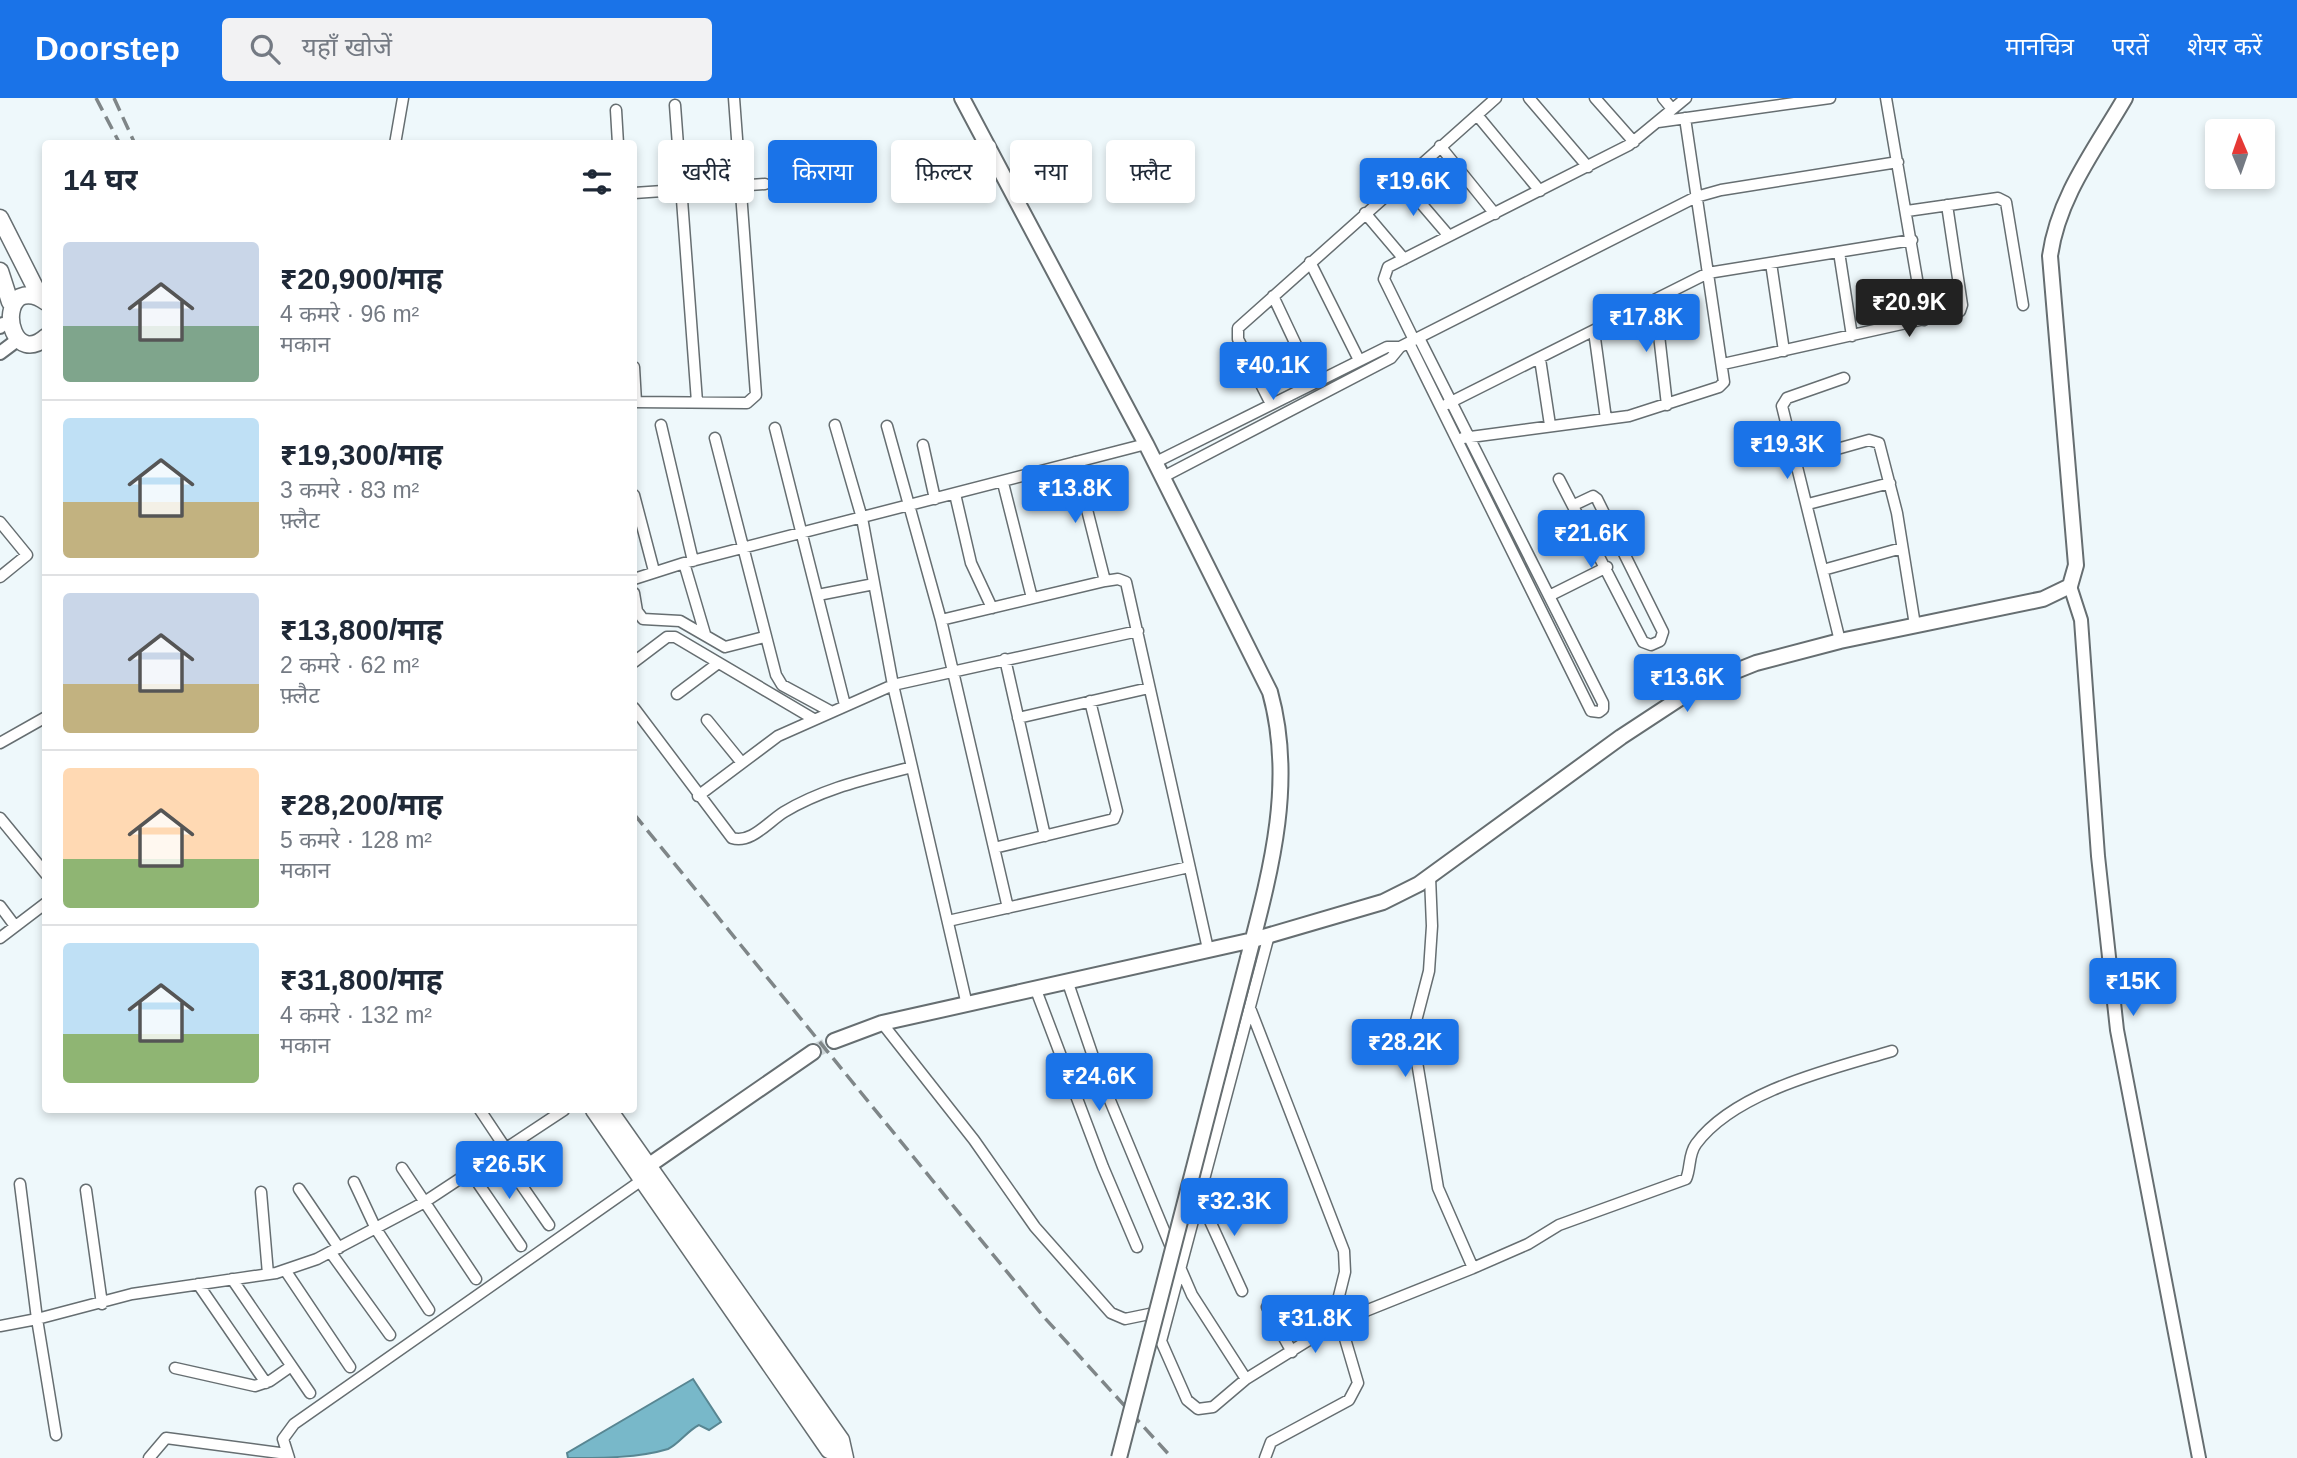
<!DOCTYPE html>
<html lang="hi">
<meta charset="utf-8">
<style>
body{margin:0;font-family:Helvetica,"Noto Sans Devanagari",sans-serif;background:#f2f2f3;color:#1f2937;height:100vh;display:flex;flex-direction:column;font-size:26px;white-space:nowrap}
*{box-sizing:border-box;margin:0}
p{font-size:23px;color:#747a83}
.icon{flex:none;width:38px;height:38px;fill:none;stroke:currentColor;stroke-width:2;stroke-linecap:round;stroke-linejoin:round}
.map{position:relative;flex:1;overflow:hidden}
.panel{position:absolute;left:42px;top:42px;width:595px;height:973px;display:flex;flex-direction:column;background:#fff;border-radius:7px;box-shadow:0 4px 10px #0003}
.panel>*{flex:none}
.banner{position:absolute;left:658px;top:42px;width:665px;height:63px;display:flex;gap:14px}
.needle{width:46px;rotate:358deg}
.tools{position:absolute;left:2205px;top:21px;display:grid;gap:14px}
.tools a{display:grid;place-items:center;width:70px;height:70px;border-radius:7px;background:#fff;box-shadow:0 4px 10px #0003;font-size:35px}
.price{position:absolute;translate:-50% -60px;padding:0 16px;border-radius:7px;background:#1a73e8;color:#fff;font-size:23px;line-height:46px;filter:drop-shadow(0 2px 4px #0008)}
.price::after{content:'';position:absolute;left:50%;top:42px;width:21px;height:16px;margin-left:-10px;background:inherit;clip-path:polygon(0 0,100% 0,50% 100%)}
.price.active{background:#222;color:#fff}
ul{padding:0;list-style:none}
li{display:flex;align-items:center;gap:21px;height:175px;padding:0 21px}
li+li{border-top:2px solid #e0e1e3}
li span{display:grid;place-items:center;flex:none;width:196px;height:140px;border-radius:7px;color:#555}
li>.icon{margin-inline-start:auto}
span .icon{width:84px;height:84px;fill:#fffc;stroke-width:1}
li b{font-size:30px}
h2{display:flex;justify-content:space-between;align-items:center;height:84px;padding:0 21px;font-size:30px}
.tag{padding:0 24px;border-radius:7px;background:#fff;box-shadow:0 4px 10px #0003;font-size:24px;line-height:63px}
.tag.active{background:#1a73e8;color:#fff}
header{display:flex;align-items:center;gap:42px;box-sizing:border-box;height:98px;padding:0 35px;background:#1a73e8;color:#fff}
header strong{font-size:33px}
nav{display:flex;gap:38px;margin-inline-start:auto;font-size:24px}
.search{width:490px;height:63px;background:#f2f2f3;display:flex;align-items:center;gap:18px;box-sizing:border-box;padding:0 24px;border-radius:7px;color:#747a83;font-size:26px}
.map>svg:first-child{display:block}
</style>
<header>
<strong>Doorstep</strong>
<div class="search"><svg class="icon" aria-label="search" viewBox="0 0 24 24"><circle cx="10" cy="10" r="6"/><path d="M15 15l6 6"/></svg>यहाँ खोजें</div>
<nav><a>मानचित्र</a><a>परतें</a><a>शेयर करें</a></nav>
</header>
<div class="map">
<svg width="2297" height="1360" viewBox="0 0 2297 1360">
<rect width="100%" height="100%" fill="#eef8fb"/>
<path fill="#78b8c9" stroke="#588692" stroke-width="2" d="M693,1281L721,1324L709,1332L699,1327C687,1333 679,1346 668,1351C639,1360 601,1360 568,1360L567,1355Z"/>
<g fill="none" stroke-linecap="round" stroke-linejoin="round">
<path stroke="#ccd5d8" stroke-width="14" stroke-dasharray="14 7" stroke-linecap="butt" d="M813,954L834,943"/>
<defs>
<path id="minor" d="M1529,0L1588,69
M1595,0L1634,44
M1663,0L1672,11
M1886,0L1924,222
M675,7L697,304
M616,12L618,46
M1477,17L1540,93
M1658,24L1830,0
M395,46L403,0
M1440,48L1495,116
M1401,82L1449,138
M634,95L765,86
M1907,113L1998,100L2006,104L2023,207
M1365,115L1404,161
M1839,154L1852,238
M1310,164L1359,262
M1771,165L1784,253
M1273,198L1314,285
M1655,202L1667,307
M1594,233L1606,321
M1414,242L1384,181L1388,169L1629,47L1686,0
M1409,245L1591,613L1599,614L1603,611V605L1419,240
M1540,261L1550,327
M1723,266L1960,213L1962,207L1947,107
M634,269L636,304
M634,304L747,305L756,297L734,0
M1271,306L1238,241V230L1496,0
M1447,306L1708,175L1912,142
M661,327L693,463
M835,327L862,420L893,587L967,907
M887,328L941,522L1008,810
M775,330L845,607
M715,340L776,577L782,587L830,613
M1463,340L1629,318L1719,289L1724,284L1685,20
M923,347L935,401
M1798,362L1869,342L1879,345L1897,415L1915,527
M1075,364L1105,483
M1156,364L1387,249H1400
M1163,379L1391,260L1400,249L1696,99L1721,92L1898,64
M1559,381L1643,544L1651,547L1660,543L1663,534L1597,401L1593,398L1574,407
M1003,385L1032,500
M955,396L971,465L992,510
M634,397L654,473
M1808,406L1890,385
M0,424L27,457L0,479
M684,465L705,536
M1823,472L1902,450
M634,481L684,465L1146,346
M634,495L637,513L643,521L680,523L725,549L764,539
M818,497L874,486
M1549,498L1607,469
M941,522L1105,483L1118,481L1126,484L1208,851
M1840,543L1782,308L1787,300L1844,280
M1005,561L1045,738
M634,564L667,539H675L812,620
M677,596L717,566
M634,610L732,740C751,746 768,724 784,714C824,690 867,681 912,669
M1018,620L1149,590
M707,622L742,665
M0,645L46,619
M698,698L778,638L893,587L1138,533
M0,720L46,776
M994,750L1114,721L1117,713L1090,603
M1430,779L1432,828L1429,873L1415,927V952L1438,1090L1473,1170
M0,808L15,828
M948,823L1189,769
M1269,837L1161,1243L1187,1302L1198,1311L1213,1309L1246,1281L1338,1224L1473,1170L1528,1146L1559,1127L1686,1081C1691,1070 1688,1057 1696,1046C1735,993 1832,971 1892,953
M0,840L46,805
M1068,885L1099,976L1173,1154
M1036,892L1103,1069L1137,1149
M1250,910L1344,1153L1345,1174L1336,1210L1358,1285L1349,1302L1271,1344L1265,1360
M882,925L974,1042L1035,1129L1111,1215L1125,1221L1159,1214
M480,1012L506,1051
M500,1056L549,1127
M402,1070L476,1181
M471,1075L521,1148
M354,1084L376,1131L429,1212
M20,1086L37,1221L132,1196L276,1175L317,1161L423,1105L564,1012
M299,1091L339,1150
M86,1092L102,1206
M261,1094L268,1176
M1199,1099L1242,1193
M331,1155L390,1237
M1179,1167L1192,1197L1246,1281
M285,1172L350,1269
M232,1181L310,1295
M198,1186L266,1285
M1267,1209L1292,1254
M0,1228L37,1221L56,1337
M175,1270L255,1288L270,1283L290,1269
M149,1360L166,1340L287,1356
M289,1360L283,1341L294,1326L642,1082"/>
<path id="tertiary" d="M0,229L3,226
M0,255L16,243
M2070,488L2081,522L2098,758L2117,932L2199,1360"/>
<path id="secondary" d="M962,0L1146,346L1270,594C1295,684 1271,772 1248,860
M834,943L882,925L1253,842L1383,804L1419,786L1621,639L1685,597L1721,579L1756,565L1840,543L2043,501L2070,488L2076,467L2050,158C2058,99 2096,50 2125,0
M648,1068L813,954"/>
<path id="trunk" d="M0,120L41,201
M0,173L10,204
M46,204C38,198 29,195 20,199C0,212 15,266 46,239
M594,1012L829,1352L843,1357
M609,1012L841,1342L845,1360"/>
</defs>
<use href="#minor" stroke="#666e71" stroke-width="13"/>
<use href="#tertiary" stroke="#666e71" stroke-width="16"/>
<use href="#secondary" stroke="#666e71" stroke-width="18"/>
<use href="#trunk" stroke="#666e71" stroke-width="19"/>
<use href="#minor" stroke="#fff" stroke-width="10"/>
<use href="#tertiary" stroke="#fff" stroke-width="12"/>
<use href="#secondary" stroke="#fff" stroke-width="14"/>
<use href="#trunk" stroke="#fff" stroke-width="16"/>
<path stroke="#7f8688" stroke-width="3.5" stroke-dasharray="14 7" stroke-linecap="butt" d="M96,0L120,46
M114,0L135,46
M634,716L1043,1218L1172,1360"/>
<defs>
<path id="secondary-bridge" d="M1119,1360L1248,860"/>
</defs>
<use href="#secondary-bridge" stroke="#666e71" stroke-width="18" stroke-linecap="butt"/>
<use href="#secondary-bridge" stroke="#fff" stroke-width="14"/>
</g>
</svg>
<div class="tools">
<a><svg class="needle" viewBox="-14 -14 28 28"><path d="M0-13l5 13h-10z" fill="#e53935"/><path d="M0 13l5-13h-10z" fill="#747a83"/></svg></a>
</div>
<b class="price" style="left:1413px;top:120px">₹19.6K</b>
<b class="price active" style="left:1909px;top:241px">₹20.9K</b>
<b class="price" style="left:1646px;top:256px">₹17.8K</b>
<b class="price" style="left:1273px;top:304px">₹40.1K</b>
<b class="price" style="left:1787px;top:383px">₹19.3K</b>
<b class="price" style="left:1075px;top:427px">₹13.8K</b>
<b class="price" style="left:1591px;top:472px">₹21.6K</b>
<b class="price" style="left:1687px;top:616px">₹13.6K</b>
<b class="price" style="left:2133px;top:920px">₹15K</b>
<b class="price" style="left:1405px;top:981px">₹28.2K</b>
<b class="price" style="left:1099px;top:1015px">₹24.6K</b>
<b class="price" style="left:509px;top:1103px">₹26.5K</b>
<b class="price" style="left:1234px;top:1140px">₹32.3K</b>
<b class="price" style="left:1315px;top:1257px">₹31.8K</b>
<div class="banner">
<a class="tag">खरीदें</a>
<a class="tag active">किराया</a>
<a class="tag">फ़िल्टर</a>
<a class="tag">नया</a>
<a class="tag">फ़्लैट</a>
</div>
<section class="panel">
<h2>14 घर<svg class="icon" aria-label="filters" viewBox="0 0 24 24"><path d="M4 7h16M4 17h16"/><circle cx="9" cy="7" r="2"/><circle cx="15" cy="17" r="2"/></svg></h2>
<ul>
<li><span style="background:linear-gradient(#c9d6e8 60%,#7fa58c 0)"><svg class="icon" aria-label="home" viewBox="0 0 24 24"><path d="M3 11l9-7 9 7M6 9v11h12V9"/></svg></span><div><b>₹20,900/माह</b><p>4 कमरे · 96 m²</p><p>मकान</p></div></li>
<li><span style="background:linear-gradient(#bfe0f5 60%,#c2b280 0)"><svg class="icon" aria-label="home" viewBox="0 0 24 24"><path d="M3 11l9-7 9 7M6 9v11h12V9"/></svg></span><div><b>₹19,300/माह</b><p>3 कमरे · 83 m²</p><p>फ़्लैट</p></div></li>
<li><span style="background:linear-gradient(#c9d6e8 65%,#c2b280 0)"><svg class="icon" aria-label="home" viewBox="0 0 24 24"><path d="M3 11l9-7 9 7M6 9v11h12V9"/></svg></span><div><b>₹13,800/माह</b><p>2 कमरे · 62 m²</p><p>फ़्लैट</p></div></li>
<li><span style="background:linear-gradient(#ffd9b3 65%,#8fb573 0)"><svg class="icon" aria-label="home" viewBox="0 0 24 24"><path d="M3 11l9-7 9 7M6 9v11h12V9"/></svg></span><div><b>₹28,200/माह</b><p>5 कमरे · 128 m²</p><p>मकान</p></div></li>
<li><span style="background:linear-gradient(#bfe0f5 65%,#8fb573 0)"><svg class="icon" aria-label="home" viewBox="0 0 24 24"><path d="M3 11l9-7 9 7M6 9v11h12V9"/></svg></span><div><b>₹31,800/माह</b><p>4 कमरे · 132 m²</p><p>मकान</p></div></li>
</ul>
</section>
</div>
